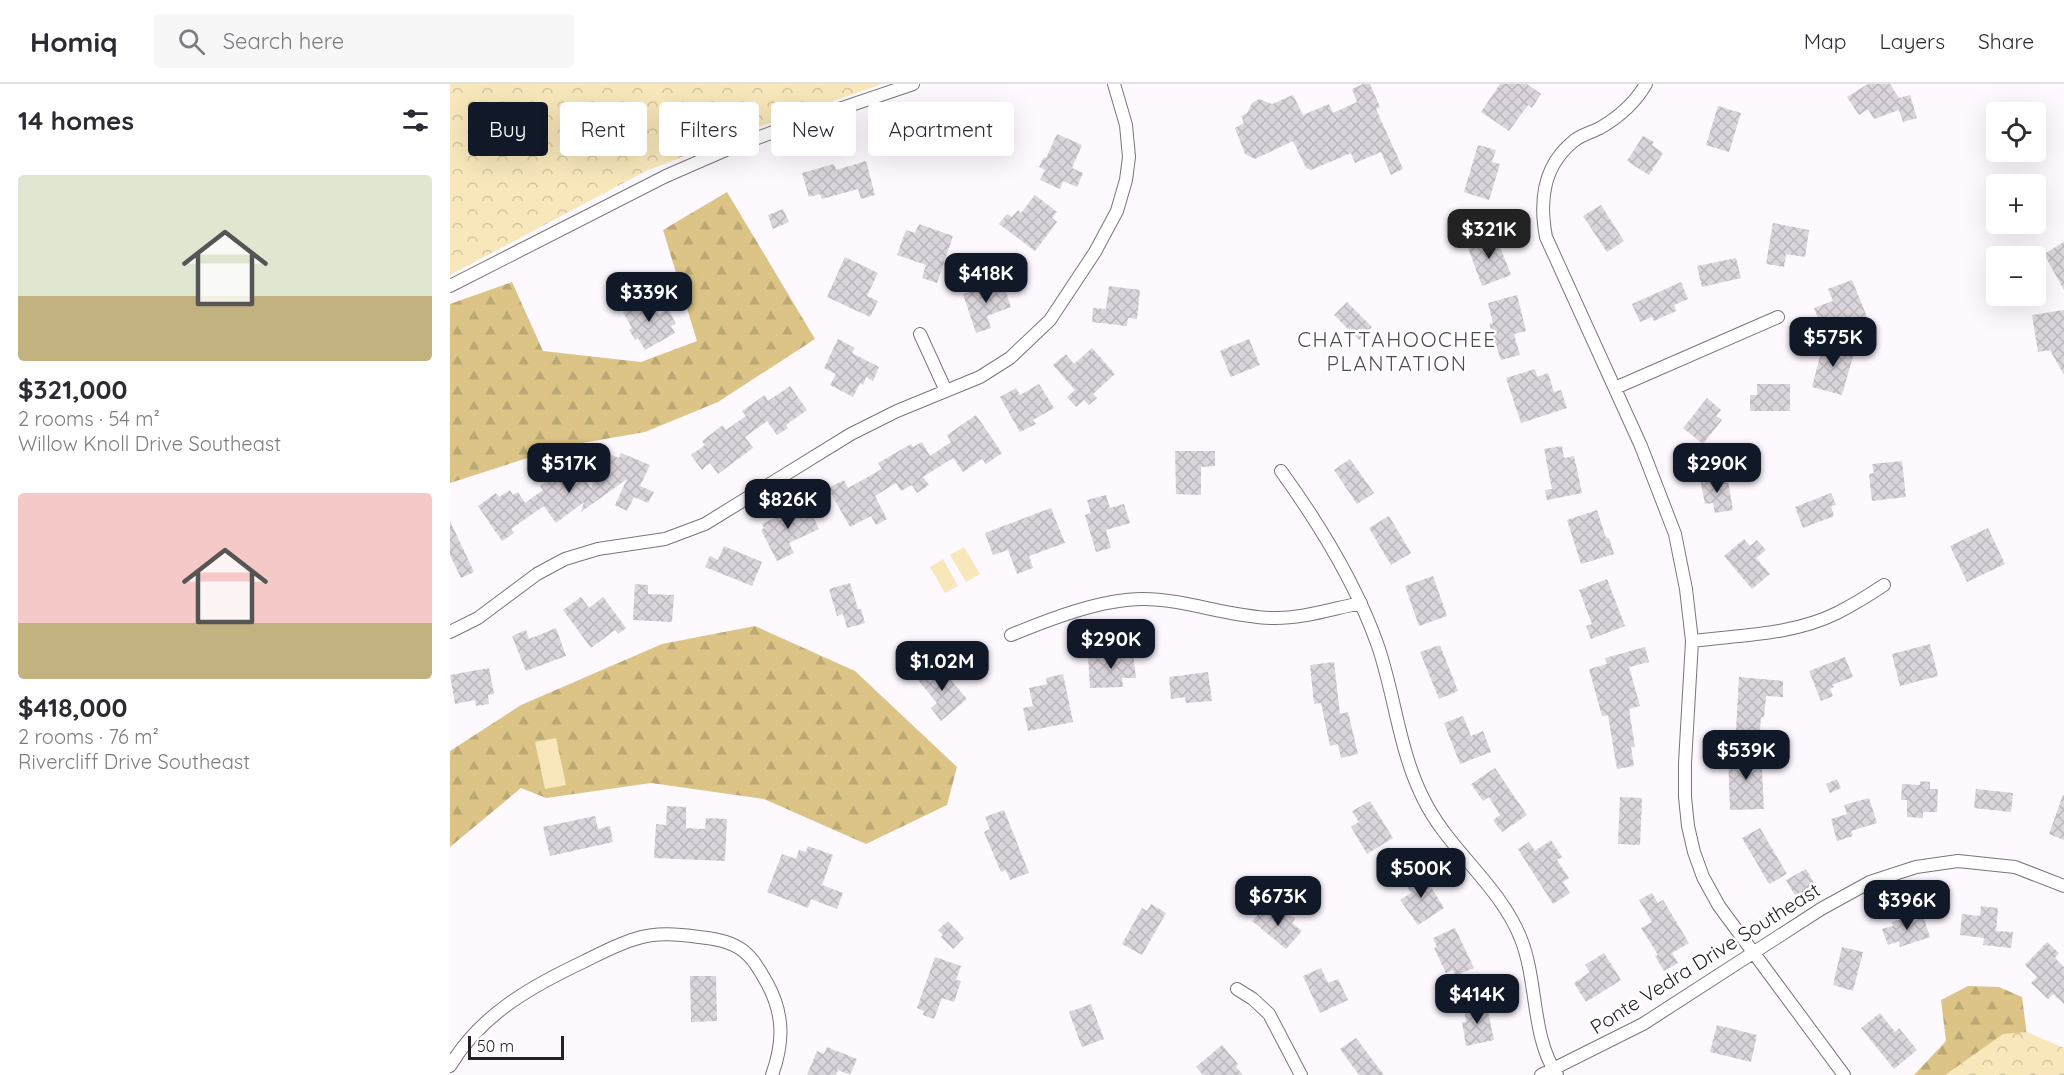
<!DOCTYPE html>
<meta charset="utf-8">
<style>
body{margin:0;font-family:Quicksand,sans-serif;background:#f7f7f7;color:#2b2b33;height:100vh;display:flex;flex-direction:column;font-size:22px;white-space:nowrap}
*{box-sizing:border-box;margin:0}
p{font-size:20px;color:#7c7c81}
.icon{flex:none;width:33px;height:33px;fill:none;stroke:currentColor;stroke-width:2;stroke-linecap:round;stroke-linejoin:round}
.map{position:relative;flex:1;overflow:hidden}
.drawer{display:flex;flex-direction:column;background:#fff;width:450px}
.drawer>*{flex:none}
.banner{position:absolute;left:18px;top:18px;width:570px;height:54px;display:flex;gap:12px}
.controls{position:absolute;left:1536px;top:18px;display:grid;gap:12px}
.controls a{display:grid;place-items:center;width:60px;height:60px;border-radius:6px;background:#fff;box-shadow:0 6px 24px #0002;font-size:30px}
.scale{position:absolute;left:18px;bottom:15px;width:96px;box-sizing:border-box;padding-left:6px;border:3px solid #242224;border-top:0;font-size:16px;line-height:21px;white-space:nowrap;color:#242224;-webkit-text-stroke:4px #fff;paint-order:stroke}
.price{position:absolute;translate:-50% -51px;padding:0 14px;border-radius:12px;background:#111827;color:#fff;font-size:20px;line-height:39px;filter:drop-shadow(0 2px 3px #0008)}
.price::after{content:'';position:absolute;left:50%;top:36px;width:18px;height:14px;margin-left:-9px;background:inherit;clip-path:polygon(0 0,100% 0,50% 100%)}
.price.current{background:#222;color:#fff}
ul{padding:0;list-style:none}
li{display:grid;align-content:center;gap:12px;height:318px;padding:0 18px}
li span{display:grid;place-items:center;height:186px;border-radius:6px;color:#555}
li>.icon{margin-inline-start:auto}
span .icon{width:108px;height:108px;fill:#fffc;stroke-width:1}
li b{font-size:26px}
h2{display:flex;justify-content:space-between;align-items:center;height:72px;padding:0 18px;font-size:26px}
.chip{padding:0 21px;border-radius:6px;background:#fff;box-shadow:0 6px 24px #0002;font-size:21px;line-height:54px}
.chip.current{background:#111827;color:#fff}
header{display:flex;align-items:center;gap:36px;box-sizing:border-box;height:84px;padding:0 30px;background:#fff;border-bottom:2px solid #e1e1e2}
header strong{font-size:28px}
nav{display:flex;gap:33px;margin-inline-start:auto;font-size:21px}
.search{width:420px;height:54px;background:#f7f7f7;display:flex;align-items:center;gap:15px;box-sizing:border-box;padding:0 21px;border-radius:6px;color:#7c7c81;font-size:22px}
main{display:flex;flex:1;min-height:0}
.map>svg:first-child{display:block}
</style>
<header>
<strong>Homiq</strong>
<div class="search"><svg class="icon" aria-label="search" viewBox="0 0 24 24"><circle cx="10" cy="10" r="6"/><path d="M15 15l6 6"/></svg>Search here</div>
<nav><a>Map</a><a>Layers</a><a>Share</a></nav>
</header>
<main>
<section class="drawer">
<h2>14 homes<svg class="icon" aria-label="filters" viewBox="0 0 24 24"><path d="M4 7h16M4 17h16"/><circle cx="9" cy="7" r="2"/><circle cx="15" cy="17" r="2"/></svg></h2>
<ul>
<li><span style="background:linear-gradient(#dfe7d0 65%,#c2b280 0)"><svg class="icon" aria-label="home" viewBox="0 0 24 24"><path d="M3 11l9-7 9 7M6 9v11h12V9"/></svg></span><div><b>$321,000</b><p>2 rooms · 54 m²</p><p>Willow Knoll Drive Southeast</p></div></li>
<li><span style="background:linear-gradient(#f6c9c9 70%,#c2b280 0)"><svg class="icon" aria-label="home" viewBox="0 0 24 24"><path d="M3 11l9-7 9 7M6 9v11h12V9"/></svg></span><div><b>$418,000</b><p>2 rooms · 76 m²</p><p>Rivercliff Drive Southeast</p></div></li>
</ul>
</section>
<div class="map">
<svg width="1614" height="991" viewBox="0 0 1614 991">
<defs>
<pattern id="forest-firs" width="22" height="20" patternUnits="userSpaceOnUse" patternTransform="scale(1.5)"><rect width="22" height="20" fill="#dbc486"/><path d="M5 1l3.5 6h-7zM16 11l3.5 6h-7z" fill="#bca874"/></pattern>
<pattern id="park-crowns" width="20" height="18" patternUnits="userSpaceOnUse" patternTransform="scale(1.5)"><rect width="20" height="18" fill="#f8e7ba"/><path d="M2 6a3 3 0 1 1 6 0M12 15a3 3 0 1 1 6 0" fill="none" stroke="#d4c6a0"/></pattern>
<pattern id="building-cross-hatch" width="8" height="8" patternUnits="userSpaceOnUse" patternTransform="scale(1.5)"><rect width="8" height="8" fill="#dad5dc"/><path d="M0 0l8 8M0 8l8-8" fill="none" stroke="#bbb7bd"/></pattern>
</defs>
<rect width="100%" height="100%" fill="#fdf9fe"/>
<path fill="url(#forest-firs)" d="M277,108L365,255L268,318L195,348L115,362L0,399V220L62,198L93,267L191,278L247,257L213,146Z
M305,542L405,587L507,683L497,721L416,760L314,715L201,699L96,714L71,704L0,763V667L71,621L212,560Z
M1518,902L1549,903L1572,913L1582,991H1464L1496,957L1491,916Z"/>
<path fill="url(#park-crowns)" d="M0,0H432L311,42L196,87L0,191Z
M1577,948L1614,964V991H1495L1553,950Z"/>
<path fill="#f8e7ba" d="M514,463L530,490L516,498L500,471Z
M493,475L508,502L495,509L480,483Z
M106,654L116,701L95,705L85,658Z"/>
<path fill="url(#building-cross-hatch)" d="M913,0H920L930,23L926,25L953,85L941,91L931,68L905,79L901,69L861,86L856,84L843,57L805,75L795,70L785,44L794,39L791,32L797,29L802,19L809,15L822,20L843,11L853,31L879,20L883,29L907,18L902,5Z
M1050,0H1077L1091,10L1082,24L1078,21L1059,47L1031,28Z
M1418,0H1440L1449,14L1460,11L1467,34L1453,38L1449,26L1424,35L1418,25L1409,31L1397,13Z
M1268,22L1291,29L1279,68L1256,61Z
M607,50L632,61L622,84L633,89L627,103L613,97L610,105L590,96L595,86L589,83L594,73L596,74Z
M1193,52L1204,58L1202,61L1213,69L1199,91L1177,77Z
M1028,61L1046,66L1042,78L1050,80L1039,116L1014,108Z
M416,77L425,111L411,115L408,105L372,115L370,110L359,113L352,89L384,80L386,86Z
M585,111L607,128L602,134L607,138L585,167L549,140L557,130L562,133L568,126L571,129Z
M1151,121L1174,157L1157,168L1133,132Z
M333,125L339,138L323,145L318,131Z
M1323,139L1359,146L1355,173L1336,170L1334,183L1316,180Z
M469,140L503,152L487,199L472,194L476,181L447,171L456,146L465,149Z
M1045,150L1061,191L1032,202L1017,161Z
M1614,158V206L1594,170Z
M395,173L428,189L417,212L428,217L420,233L377,213Z
M1286,174L1291,194L1252,203L1247,182Z
M1402,196L1417,233L1374,249L1364,224L1383,217L1378,205Z
M552,197L561,223L537,232L541,244L526,249L513,210Z
M1231,198L1238,215L1224,221L1226,227L1204,237L1202,233L1190,238L1182,220Z
M659,202L690,206L687,235L678,234L677,242L642,238L643,224L656,225Z
M1067,211L1076,247L1064,250L1070,271L1051,276L1039,240L1043,239L1038,219Z
M200,213L209,230L218,225L226,240L221,242L225,249L195,266L188,254L185,256L179,246L182,244L173,228Z
M897,218L922,243L909,256L884,231Z
M1614,226V291L1600,266L1588,268L1582,231Z
M388,255L405,264L402,269L429,283L423,297L416,293L413,301L410,299L403,313L380,301L386,290L374,284Z
M799,255L810,281L781,293L770,267Z
M1374,257L1405,265L1392,311L1362,303Z
M642,264L665,290L643,310L647,314L639,321L634,316L626,323L617,313L625,306L603,281L616,270L624,280Z
M1085,285L1087,293L1098,289L1104,308L1111,306L1117,324L1071,339L1056,294Z
M589,300L604,324L583,336L586,340L570,348L550,313L566,304L570,311Z
M1307,300H1340V327H1300V311H1307Z
M340,302L357,326L336,341L338,344L327,351L317,337L295,353L303,364L268,390L260,379L252,386L241,371L255,361L252,357L273,341L276,346L296,332L292,327L315,311L318,317Z
M1257,314L1271,326L1266,332L1272,336L1253,360L1233,344Z
M526,331L552,369L536,380L532,375L513,388L503,374L473,393L479,401L467,409L462,401L451,407L446,399L425,412L437,435L426,441L421,432L400,443L378,404L394,396L398,404L432,385L428,379L461,360L463,363L472,358L480,372L501,358L497,351Z
M1112,362L1114,374L1124,372L1132,409L1097,416L1095,406L1102,405L1094,365Z
M725,367H765V382L751,383V411L726,410Z
M157,369L169,374L171,369L200,381L190,402L204,408L198,419L184,413L177,427L165,421L177,395L131,428L134,418L106,439L94,422L61,445L64,449L52,457L28,422L46,409L49,413L60,406L63,411L68,408L75,419L93,406L90,402L123,379L141,404Z
M900,375L924,409L907,420L884,386Z
M1452,377L1456,413L1422,417L1419,390L1424,389L1422,380Z
M1269,392L1270,398L1278,397L1283,426L1265,429L1263,419L1255,420L1250,395Z
M1381,409L1386,421L1381,422L1384,432L1353,444L1345,423Z
M656,411L660,424L674,420L680,439L656,446L661,464L646,468L635,431L641,429L637,416Z
M356,419L369,445L339,459L344,469L327,477L311,446L314,444L312,440Z
M601,424L615,459L579,472L583,484L567,490L558,466L543,471L535,449Z
M1147,426L1156,454H1159L1164,470L1131,480L1117,436Z
M939,432L961,469L941,481L919,444Z
M0,437L24,488L11,494L0,471Z
M1538,444L1555,480L1517,498L1500,462Z
M1294,455L1300,462L1307,456L1316,466L1306,474L1320,490L1302,505L1274,472Z
M274,462L312,478L302,502L255,483L260,472L268,476Z
M983,492L997,532L969,542L955,502Z
M1157,495L1175,542L1141,555L1136,542L1142,540L1129,506Z
M400,499L408,525H411L415,539L397,544L393,530L387,532L379,505Z
M185,500L198,501V510L224,511L222,538L183,536Z
M131,513L139,524L153,513L176,544L168,550L165,546L141,564L113,526Z
M106,544L116,572L76,587L62,552L76,546L79,555Z
M1480,560L1488,592L1450,602L1442,570Z
M990,561L1008,607L989,615L970,568Z
M1195,563L1199,578L1179,583L1190,622L1179,625L1185,663H1181L1184,682L1167,685L1158,631L1152,632L1139,585L1157,580L1155,574Z
M683,570L686,594H672L673,603L640,604L638,572Z
M1395,573L1403,593L1382,601L1384,603L1380,605L1383,612L1371,617L1359,587Z
M884,578L890,630L898,628L908,670L891,674L888,660L880,662L871,619L864,620L860,581Z
M487,580L517,615L491,637L481,624L487,619L468,596Z
M39,584L44,610L38,611L39,620L26,622L25,616L5,620L0,591Z
M758,588L762,617L736,619L735,613L721,615L719,593Z
M613,590L623,638L578,647L573,624L583,622L579,604L597,600L596,594Z
M1289,593L1333,597V613L1316,612L1314,633H1311L1310,647L1286,646Z
M1013,632L1021,652L1033,647L1041,668L1010,680L994,639Z
M1311,668L1314,725L1280,726L1278,670Z
M1045,684L1077,731L1052,748L1043,736L1050,731L1039,713L1033,717L1021,700Z
M1387,695L1391,704L1380,709L1376,700Z
M1470,697L1480,698V705H1488L1487,728H1473V734L1457,733V716H1451L1452,700L1470,701Z
M1526,705L1563,709L1561,728L1524,724Z
M1613,711H1614V756L1599,750Z
M1170,713L1192,714L1190,761L1168,760Z
M1419,714L1427,739L1401,747L1403,752L1387,757L1381,735L1397,730L1394,721Z
M920,717L943,754L917,770L901,743L909,738L902,727Z
M217,722L236,723V744L255,745L256,734L277,735L275,777L204,774L206,740L216,741Z
M554,726L579,789L560,796L556,786L551,788L534,748L540,745L535,733Z
M145,732L148,745L160,742L163,758L100,772L93,743Z
M1310,744L1337,790L1319,800L1292,754Z
M1101,756L1112,773L1107,776L1119,794L1113,798L1120,809L1103,820L1068,765L1079,758L1085,767Z
M358,762L383,771L372,801L393,809L387,825L361,815L358,824L317,808L332,770L346,775L349,766L356,768Z
M1356,785L1367,804L1348,816L1336,796Z
M971,787L994,824L968,841L950,816L961,809L954,798Z
M1202,809L1208,819L1213,816L1239,859L1222,869L1228,879L1214,887L1205,872L1208,871L1191,844L1202,838L1189,816Z
M701,820L716,829L692,871L672,860L692,824L697,827Z
M816,822L831,834L837,827L845,835L842,839L852,847L836,865L802,837Z
M1531,822L1548,824L1546,847L1563,848L1561,864L1533,861L1534,854L1510,851L1512,830L1530,832Z
M1472,829L1480,853L1450,863L1449,857L1438,861L1432,845L1443,842L1442,838Z
M498,837L514,854L503,865L491,853L493,851L488,846Z
M1005,844L1024,884L1005,892L1003,886L996,889L984,864L987,863L983,854Z
M1597,858L1609,869L1605,874L1614,883V920L1603,910L1598,915L1581,899L1587,893L1575,881Z
M1392,863L1413,868L1403,907L1383,901Z
M1154,869L1171,896L1136,918L1124,899L1140,888L1135,881Z
M485,873L511,882L506,896L511,897L504,918L492,914L484,935L473,931L474,927L467,924Z
M871,884L878,899L888,895L898,916L870,929L853,892Z
M240,892H266L267,937L241,938Z
M1036,918L1044,956L1016,962L1012,938H1016L1014,923Z
M641,920L654,955L632,963L619,928Z
M1430,929L1445,948L1449,944L1467,966L1444,985L1411,944Z
M1267,941L1307,951L1301,978L1260,968Z
M906,954L934,991H909L890,965Z
M772,961L788,980L786,983L793,991H753L746,983Z
M377,963L407,975L400,991L388,986L386,991H357L367,967L374,970Z"/>
<g fill="none" stroke-linecap="round" stroke-linejoin="round">
<defs>
<path id="minor" d="M1196,0C1185,19 1169,33 1150,44C1142,48 1132,51 1125,56C1093,81 1089,116 1096,153L1191,362L1225,450L1236,505L1242,557L1235,679V713L1238,742L1244,768L1253,793L1269,822L1394,991
M0,202L216,92L278,65L342,41L463,0
M470,250L496,307
M1165,304L1328,233
M831,387C870,441 906,499 928,562C945,612 949,666 973,714C998,766 1050,801 1071,855C1088,898 1081,952 1107,991
M0,548L28,534L87,490L115,475L148,465L215,455L255,440L401,350L447,327L530,293L560,274L600,236L645,168L667,127L676,96L679,73L676,41L664,0
M561,551C600,535 651,515 693,515C735,515 778,533 821,534C852,535 881,525 911,519
M1242,557C1290,551 1343,551 1387,529C1403,521 1419,511 1434,501
M787,905L803,915L819,930L851,991
M0,982C31,930 82,902 135,877C151,869 168,860 185,855C206,848 228,850 249,853C267,855 286,858 299,872C306,879 312,890 317,899C334,930 334,958 322,991
M1091,991L1193,940L1371,825L1420,798L1466,783L1508,777L1565,783L1614,802"/>
</defs>
<use href="#minor" stroke="#7a757b" stroke-width="14"/>
<use href="#minor" stroke="#fff" stroke-width="12"/>
</g>
<g text-anchor="middle" dominant-baseline="central" stroke-width="5" stroke-linejoin="round" paint-order="stroke">
<g font-size="20" fill="#242224" stroke="#fff">
<text transform="translate(1255 874) rotate(-32)">Ponte Vedra Drive Southeast</text>
</g>
<g font-size="21" letter-spacing="1.5" fill="#504b52" stroke="#fff">
<text x="947" y="255">CHATTAHOOCHEE<tspan x="947" dy="24">PLANTATION</tspan></text>
</g>
</g>
</svg>
<div class="controls">
<a><svg class="icon" aria-label="locate" viewBox="0 0 24 24"><circle cx="12" cy="12" r="6"/><path d="M12 2v4M12 18v4M2 12h4M18 12h4"/></svg></a>
<a>+</a>
<a>−</a>
</div>
<div class="scale">50 m</div>
<b class="price current" style="left:1039px;top:176px">$321K</b>
<b class="price" style="left:536px;top:220px">$418K</b>
<b class="price" style="left:199px;top:239px">$339K</b>
<b class="price" style="left:1383px;top:284px">$575K</b>
<b class="price" style="left:119px;top:410px">$517K</b>
<b class="price" style="left:1267px;top:410px">$290K</b>
<b class="price" style="left:338px;top:446px">$826K</b>
<b class="price" style="left:661px;top:586px">$290K</b>
<b class="price" style="left:492px;top:608px">$1.02M</b>
<b class="price" style="left:1296px;top:697px">$539K</b>
<b class="price" style="left:971px;top:815px">$500K</b>
<b class="price" style="left:828px;top:843px">$673K</b>
<b class="price" style="left:1457px;top:847px">$396K</b>
<b class="price" style="left:1027px;top:941px">$414K</b>
<div class="banner">
<a class="chip current">Buy</a>
<a class="chip">Rent</a>
<a class="chip">Filters</a>
<a class="chip">New</a>
<a class="chip">Apartment</a>
</div>
</div>
</main>
